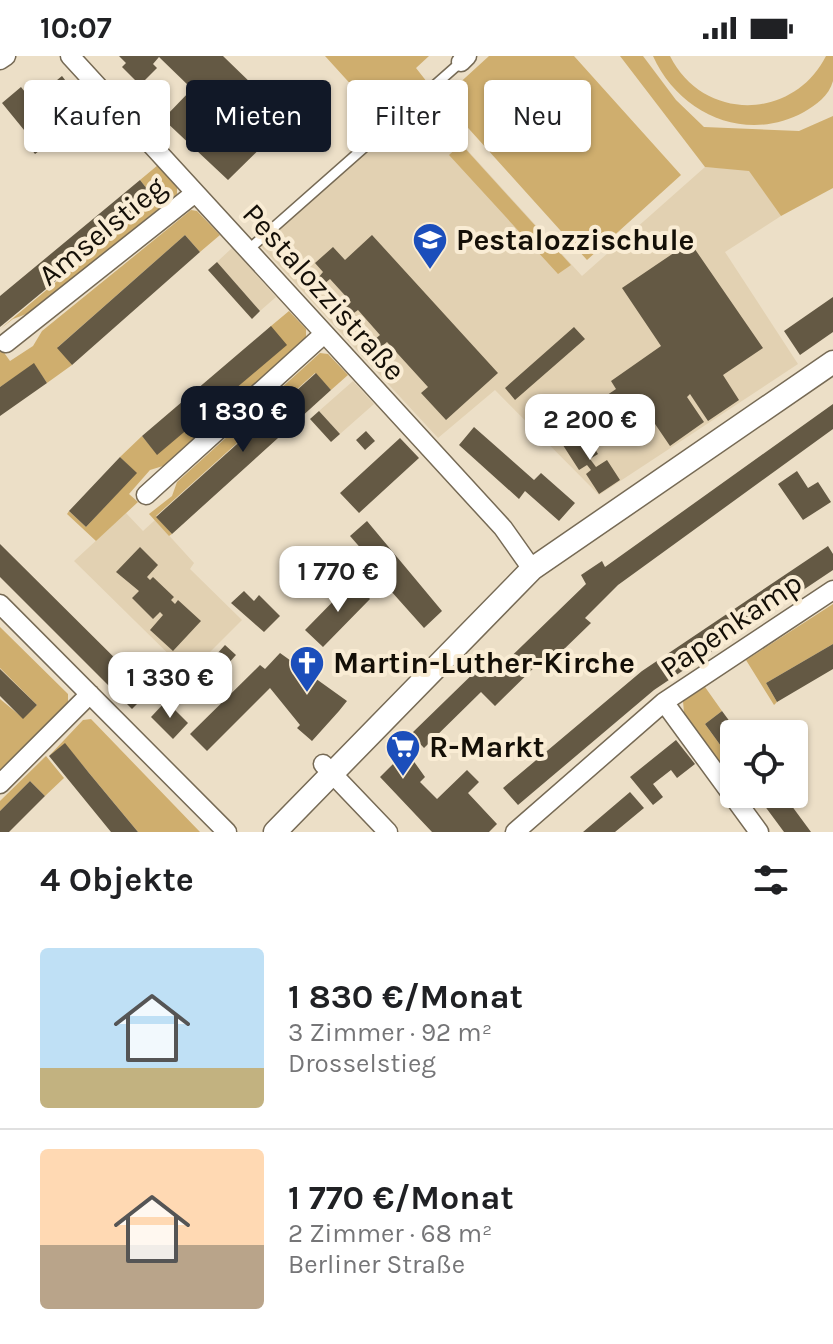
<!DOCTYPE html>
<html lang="de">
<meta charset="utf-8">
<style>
body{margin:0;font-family:Karla,sans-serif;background:#f6f6f6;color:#202124;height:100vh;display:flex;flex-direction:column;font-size:30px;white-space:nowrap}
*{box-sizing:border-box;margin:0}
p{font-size:26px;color:#757577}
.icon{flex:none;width:44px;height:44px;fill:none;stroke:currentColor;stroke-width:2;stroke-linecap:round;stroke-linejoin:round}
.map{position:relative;height:776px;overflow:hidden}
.panel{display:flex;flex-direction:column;background:#fff;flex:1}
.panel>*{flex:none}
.guide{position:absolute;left:24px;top:24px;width:786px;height:72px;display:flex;gap:16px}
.buttons{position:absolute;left:720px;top:664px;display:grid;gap:16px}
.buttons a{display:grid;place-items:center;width:88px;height:88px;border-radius:8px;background:#fff;box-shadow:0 2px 6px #0004;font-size:40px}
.price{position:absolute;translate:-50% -68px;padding:0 18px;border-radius:16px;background:#fff;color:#222;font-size:26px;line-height:52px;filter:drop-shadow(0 2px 4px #0008)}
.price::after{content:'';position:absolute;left:50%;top:48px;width:24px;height:18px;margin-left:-12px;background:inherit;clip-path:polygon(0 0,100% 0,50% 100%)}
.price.selected{background:#111827;color:#fff}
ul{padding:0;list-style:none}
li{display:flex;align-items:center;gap:24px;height:200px;padding:0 40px}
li+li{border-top:2px solid #e0e0e0}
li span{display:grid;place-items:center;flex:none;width:224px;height:160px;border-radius:8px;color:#555}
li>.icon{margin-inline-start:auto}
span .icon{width:96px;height:96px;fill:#fffc;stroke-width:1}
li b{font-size:34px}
h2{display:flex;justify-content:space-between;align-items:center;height:96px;padding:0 40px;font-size:34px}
.chip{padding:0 28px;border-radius:8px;background:#fff;box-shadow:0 2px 6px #0004;font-size:28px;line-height:72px}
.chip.selected{background:#111827;color:#fff}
.status{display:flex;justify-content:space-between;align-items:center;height:56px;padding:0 40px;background:#fff;direction:ltr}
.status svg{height:22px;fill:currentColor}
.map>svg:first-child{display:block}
</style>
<div class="status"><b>10:07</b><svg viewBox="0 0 49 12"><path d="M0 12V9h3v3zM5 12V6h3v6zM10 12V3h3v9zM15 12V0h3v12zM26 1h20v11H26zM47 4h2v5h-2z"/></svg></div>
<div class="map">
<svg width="833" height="776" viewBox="0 0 833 776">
<rect width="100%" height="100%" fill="#ecdfc7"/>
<path fill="#e2d1b2" d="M420,42L582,220L705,111L749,114L781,160L725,196L798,308L599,439L495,334L438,382L257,186Z
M232,192L276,241L260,255L217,206Z
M353,325L374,348L340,378L319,355Z
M126,457L143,475L155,464L194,507L190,513L242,564L205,601L212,609L196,625L74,505Z"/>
<path fill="#cfae6e" d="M325,0H429L416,12L427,26L377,71L366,60L365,44Z
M489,0H574L681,119L587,204L442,43Z
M620,0H643L676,44L704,71L799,75L833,60V132L781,160L749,115L705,111Z
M653,0H670C703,66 793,65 826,0H833C833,8 833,18 833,25C829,40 816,49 804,56C746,88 679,58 653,0Z
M426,49L448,73L429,88L415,78L396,89L384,84Z
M461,88L571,209L558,218L449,99Z
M158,109L177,132V138L29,257L13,263L0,273L155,143L140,124Z
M191,154L197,155L220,179L200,196L185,179L58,291L72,309L47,327L34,308L0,331V291L10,305L33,290L42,275Z
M289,255L306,273V282L163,410L150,414L129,438L138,446L96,485L67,458L69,455L86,471L136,417L120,401L142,380L157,398L271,270Z
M320,297L328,298L348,319L331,334L315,317L156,460L172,478L169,480L149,458L172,440L177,426Z
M833,548V588L766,627L777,646L774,649L746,604Z
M0,571L68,638V646L0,714V643L23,662L37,649L0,612Z
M705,631L722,655L705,668L734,708V726L684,657L683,645Z
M91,663L200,776H138L65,688L49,700L83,664Z
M46,700L64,722L45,740L30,725L0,755V745Z"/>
<path fill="#645944" d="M119,0H223L289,64L228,124L163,63L192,33L159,1L153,8L157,12L140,29L122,11L126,7Z
M62,20L82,46L44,77L51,86L35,98L28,89L33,85L2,47L21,31L40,55L50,48L41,37Z
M140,124L155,143L0,271V240Z
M185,179L200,196L72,309L57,292Z
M372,179L498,317L446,364L421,337L428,331L387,286L380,292L374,284L380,279L358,254L351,259L345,252L351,246L330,223L324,228L318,222L323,216L315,207L333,191L345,204Z
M690,186L763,292L723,319L739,344L708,365L690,338L687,341L704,366L670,390L653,365L624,385L597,346L616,333L611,325L661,290L622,232Z
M217,206L260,255L252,263L208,214Z
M833,241V276L800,299L784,275Z
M271,270L287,289L157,399L142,380Z
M574,271L585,283L515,344L505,332Z
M34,307L47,327L0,360V331Z
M316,317L331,334L172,478L156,461Z
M833,348V373L618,529L585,562L591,567L558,599L552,594L495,650L481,636L424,692L411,678L483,608L493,618L586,528L581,519L602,505L605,511Z
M319,355L340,378L331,386L310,363Z
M474,371L534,424L541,417L575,447L559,465L525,435L519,443L459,389Z
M366,375L375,385L365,394L356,384Z
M569,376L575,385L586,378L598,398L590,403L596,411L607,404L620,424L599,438L586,418L591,414L587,409L579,414L559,383Z
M400,382L419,402L359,457L340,437Z
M120,401L137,417L86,471L69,455Z
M797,415L808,432L818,426L831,446L803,464L778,428Z
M367,465L442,555L424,572L374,516L378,512L350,480Z
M0,488L149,636L132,653L0,521Z
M828,490L833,498V514L654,634L518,749L503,732L642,615Z
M140,491L158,509L147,521L150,524L153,521L174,541L171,544L175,548L178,544L201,565L173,595L150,574L163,559L160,556L153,563L132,542L139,535L116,516Z
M353,525L370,543L323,591L305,574Z
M244,535L254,545L259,539L280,560L264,576L231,547Z
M833,588V613L777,646L766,627Z
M225,589L236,599L226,610L215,600Z
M280,597L347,645L339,655L312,685L297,672L300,669L270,632L207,695L190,678L260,609L265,613Z
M0,613L37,649L23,663L0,640Z
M176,613L187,624L177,634L166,624Z
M166,645L188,667L173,683L151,661Z
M722,655L739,678H734V708L705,668Z
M676,684L695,708L677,722L671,714L653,728L663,741L653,749L630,721Z
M65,687L89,717L138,776H111L49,700Z
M410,700L425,721L420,726L437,743L467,714L479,726L468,737L497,768L489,776H432L380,721L398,703L402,707Z
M30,725L45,740L9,776H0V755Z
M630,736L644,752L615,776H583Z
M756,738H783L811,776H784Z"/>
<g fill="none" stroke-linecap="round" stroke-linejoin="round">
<defs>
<path id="service" d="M248,194L461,6"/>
<path id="minor" d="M70,0L503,472L532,513
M0,4L6,0
M461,6L467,0
M6,287L195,137
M146,439L324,278
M0,548L227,776
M664,646L759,776
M323,708L388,776
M0,728L90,638
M515,776L664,646L833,534"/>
<path id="tertiary" d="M275,776L532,513L833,306"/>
</defs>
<use href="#service" stroke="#766a55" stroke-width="12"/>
<use href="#minor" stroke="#766a55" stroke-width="21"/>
<use href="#tertiary" stroke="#766a55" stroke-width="25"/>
<use href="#service" stroke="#fff" stroke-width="9"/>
<use href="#minor" stroke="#fff" stroke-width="18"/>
<use href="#tertiary" stroke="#fff" stroke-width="22"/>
</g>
<defs>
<symbol id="school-pin" viewBox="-11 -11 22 30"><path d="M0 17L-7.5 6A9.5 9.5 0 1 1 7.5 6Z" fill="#1b4ebb" stroke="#f9ecd4"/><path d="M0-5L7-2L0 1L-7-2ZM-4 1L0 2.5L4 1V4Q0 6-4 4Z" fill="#fff"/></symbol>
<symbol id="church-pin" viewBox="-11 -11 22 30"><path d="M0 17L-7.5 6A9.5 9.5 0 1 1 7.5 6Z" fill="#1b4ebb" stroke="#f9ecd4"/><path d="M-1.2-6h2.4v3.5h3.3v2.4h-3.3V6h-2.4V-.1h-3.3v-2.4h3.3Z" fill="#fff"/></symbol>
<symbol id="supermarket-pin" viewBox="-11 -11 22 30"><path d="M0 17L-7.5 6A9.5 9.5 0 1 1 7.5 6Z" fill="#1b4ebb" stroke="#f9ecd4"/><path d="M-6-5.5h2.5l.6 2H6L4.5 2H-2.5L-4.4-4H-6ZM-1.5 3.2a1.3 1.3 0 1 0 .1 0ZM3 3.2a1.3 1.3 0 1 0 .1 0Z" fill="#fff"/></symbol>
</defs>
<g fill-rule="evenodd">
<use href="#school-pin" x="410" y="164" width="40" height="54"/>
<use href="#church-pin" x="287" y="587" width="40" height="54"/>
<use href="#supermarket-pin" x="383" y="671" width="40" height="54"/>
</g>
<g text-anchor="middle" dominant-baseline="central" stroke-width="8" stroke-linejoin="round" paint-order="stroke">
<g font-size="30" fill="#140f07" stroke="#f9ecd4">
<text transform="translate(102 175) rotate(-39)">Amselstieg</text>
<text transform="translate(324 236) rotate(48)">Pestalozzistraße</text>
<text transform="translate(731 569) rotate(-34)">Papenkamp</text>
</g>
<g font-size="30" font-weight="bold" fill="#140f07" stroke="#f9ecd4" text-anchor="start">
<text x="456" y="184">Pestalozzischule</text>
<text x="333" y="607">Martin-Luther-Kirche</text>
<text x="429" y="691">R-Markt</text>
</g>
</g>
</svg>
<div class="buttons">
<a><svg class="icon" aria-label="locate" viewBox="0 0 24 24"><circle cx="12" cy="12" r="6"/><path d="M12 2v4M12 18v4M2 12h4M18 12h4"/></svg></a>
</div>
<b class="price selected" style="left:243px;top:398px">1 830 €</b>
<b class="price" style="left:590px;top:406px">2 200 €</b>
<b class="price" style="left:338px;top:558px">1 770 €</b>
<b class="price" style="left:170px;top:664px">1 330 €</b>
<div class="guide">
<a class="chip">Kaufen</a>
<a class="chip selected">Mieten</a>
<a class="chip">Filter</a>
<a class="chip">Neu</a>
</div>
</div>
<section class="panel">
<h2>4 Objekte<svg class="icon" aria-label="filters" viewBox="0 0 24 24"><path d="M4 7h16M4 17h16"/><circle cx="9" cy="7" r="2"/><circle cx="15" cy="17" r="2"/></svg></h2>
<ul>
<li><span style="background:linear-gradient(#bfe0f5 75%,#c2b280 0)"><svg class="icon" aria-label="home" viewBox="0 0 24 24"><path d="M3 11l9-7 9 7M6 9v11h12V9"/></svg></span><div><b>1 830 €/Monat</b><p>3 Zimmer · 92 m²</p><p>Drosselstieg</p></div></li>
<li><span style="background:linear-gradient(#ffd9b3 60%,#b9a48a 0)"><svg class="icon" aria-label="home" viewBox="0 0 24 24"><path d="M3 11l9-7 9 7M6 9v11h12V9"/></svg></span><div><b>1 770 €/Monat</b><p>2 Zimmer · 68 m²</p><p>Berliner Straße</p></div></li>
</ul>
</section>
